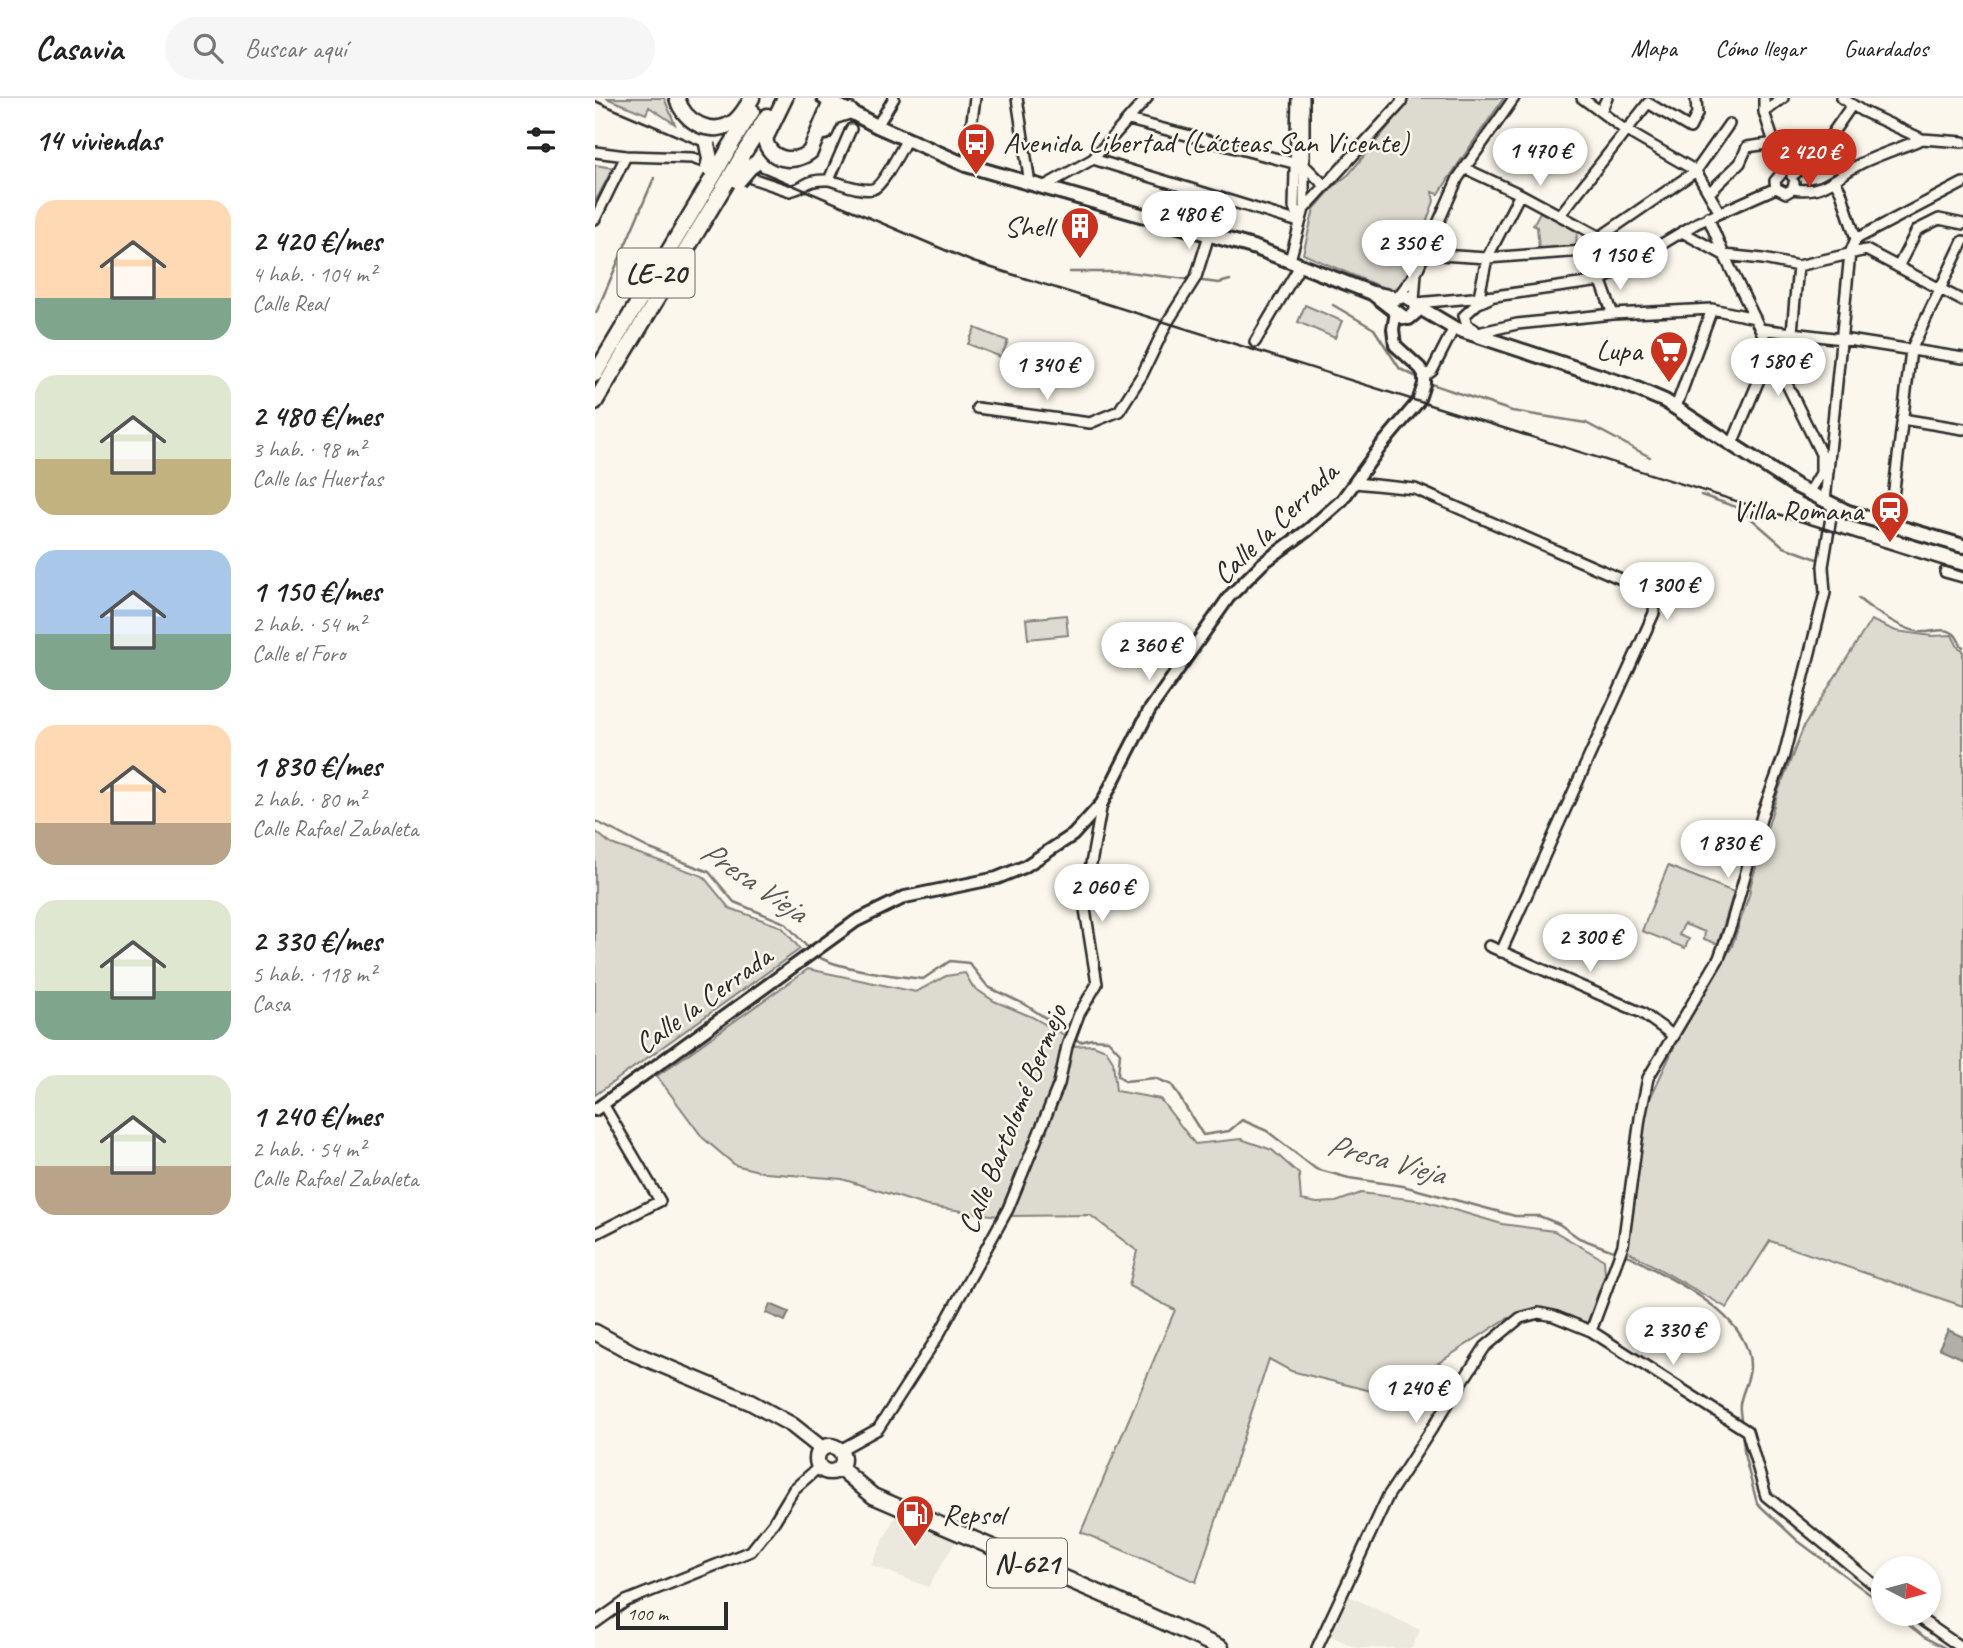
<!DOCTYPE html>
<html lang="es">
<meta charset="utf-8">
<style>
body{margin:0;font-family:Caveat,sans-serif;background:#f6f6f6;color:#222;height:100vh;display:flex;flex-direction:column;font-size:26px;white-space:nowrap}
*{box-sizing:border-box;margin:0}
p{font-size:23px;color:#767676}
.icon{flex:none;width:38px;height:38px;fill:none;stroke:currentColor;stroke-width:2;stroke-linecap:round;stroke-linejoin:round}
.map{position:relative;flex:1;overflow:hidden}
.panel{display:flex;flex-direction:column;background:#fff;width:595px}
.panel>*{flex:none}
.needle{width:46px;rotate:96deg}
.fabs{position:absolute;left:1276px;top:1458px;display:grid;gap:14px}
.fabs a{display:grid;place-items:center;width:70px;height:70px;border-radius:50%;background:#fff;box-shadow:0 4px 10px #0003;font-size:35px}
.scale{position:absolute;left:21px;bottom:18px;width:112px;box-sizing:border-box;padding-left:7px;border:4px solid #2b2b2b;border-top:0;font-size:19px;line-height:24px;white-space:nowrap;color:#2b2b2b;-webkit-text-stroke:5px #fbf7ec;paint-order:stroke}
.price{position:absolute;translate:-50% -60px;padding:0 16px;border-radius:24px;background:#fff;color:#222;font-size:23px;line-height:46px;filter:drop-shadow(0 2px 4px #0008)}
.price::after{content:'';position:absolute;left:50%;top:42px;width:21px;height:16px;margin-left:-10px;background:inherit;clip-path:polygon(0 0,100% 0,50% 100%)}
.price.active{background:#c8321e;color:#fff}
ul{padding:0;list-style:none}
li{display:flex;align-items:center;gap:21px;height:175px;padding:0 35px}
li span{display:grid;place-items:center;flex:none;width:196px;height:140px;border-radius:21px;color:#555}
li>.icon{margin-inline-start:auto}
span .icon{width:84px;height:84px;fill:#fffc;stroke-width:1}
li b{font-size:30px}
h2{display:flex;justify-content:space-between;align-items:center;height:84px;padding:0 35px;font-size:30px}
header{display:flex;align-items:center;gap:42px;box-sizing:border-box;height:98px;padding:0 35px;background:#fff;border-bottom:2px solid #e0e0e0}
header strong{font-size:33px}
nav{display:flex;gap:38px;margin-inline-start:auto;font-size:24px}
.search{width:490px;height:63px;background:#f6f6f6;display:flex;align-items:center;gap:18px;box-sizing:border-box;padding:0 24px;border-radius:38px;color:#767676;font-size:26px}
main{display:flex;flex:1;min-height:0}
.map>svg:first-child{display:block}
</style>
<header>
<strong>Casavia</strong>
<div class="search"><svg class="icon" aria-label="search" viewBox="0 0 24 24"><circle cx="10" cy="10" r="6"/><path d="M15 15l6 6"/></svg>Buscar aquí</div>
<nav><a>Mapa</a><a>Cómo llegar</a><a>Guardados</a></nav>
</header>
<main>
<section class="panel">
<h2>14 viviendas<svg class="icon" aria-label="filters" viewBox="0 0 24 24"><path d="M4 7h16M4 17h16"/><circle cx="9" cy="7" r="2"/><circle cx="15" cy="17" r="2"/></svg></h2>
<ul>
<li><span style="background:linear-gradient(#ffd9b3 70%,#7fa58c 0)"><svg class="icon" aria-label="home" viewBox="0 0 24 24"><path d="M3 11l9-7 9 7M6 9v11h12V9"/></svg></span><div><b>2 420 €/mes</b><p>4 hab. · 104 m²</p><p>Calle Real</p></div></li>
<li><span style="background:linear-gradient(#dfe7d0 60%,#c2b280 0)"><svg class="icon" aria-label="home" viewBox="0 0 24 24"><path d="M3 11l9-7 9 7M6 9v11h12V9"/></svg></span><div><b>2 480 €/mes</b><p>3 hab. · 98 m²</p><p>Calle las Huertas</p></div></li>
<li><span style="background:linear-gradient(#a9c7e8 60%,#7fa58c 0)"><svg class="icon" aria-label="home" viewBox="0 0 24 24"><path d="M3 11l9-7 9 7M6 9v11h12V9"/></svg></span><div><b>1 150 €/mes</b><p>2 hab. · 54 m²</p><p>Calle el Foro</p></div></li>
<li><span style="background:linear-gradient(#ffd9b3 70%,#b9a48a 0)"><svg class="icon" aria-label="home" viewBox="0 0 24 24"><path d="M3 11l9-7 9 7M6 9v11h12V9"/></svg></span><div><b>1 830 €/mes</b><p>2 hab. · 80 m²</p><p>Calle Rafael Zabaleta</p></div></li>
<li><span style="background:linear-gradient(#dfe7d0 65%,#7fa58c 0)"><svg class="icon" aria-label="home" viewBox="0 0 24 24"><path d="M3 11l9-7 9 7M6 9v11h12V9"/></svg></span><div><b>2 330 €/mes</b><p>5 hab. · 118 m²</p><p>Casa</p></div></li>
<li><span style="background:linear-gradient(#dfe7d0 65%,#b9a48a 0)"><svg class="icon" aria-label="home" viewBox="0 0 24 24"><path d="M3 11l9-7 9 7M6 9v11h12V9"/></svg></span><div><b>1 240 €/mes</b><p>2 hab. · 54 m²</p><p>Calle Rafael Zabaleta</p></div></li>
</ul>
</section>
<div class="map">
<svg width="1368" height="1550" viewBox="0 0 1368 1550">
<rect width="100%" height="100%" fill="#fbf7ec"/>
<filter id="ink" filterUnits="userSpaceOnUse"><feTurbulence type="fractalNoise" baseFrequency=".0143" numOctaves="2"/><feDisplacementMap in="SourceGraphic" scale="14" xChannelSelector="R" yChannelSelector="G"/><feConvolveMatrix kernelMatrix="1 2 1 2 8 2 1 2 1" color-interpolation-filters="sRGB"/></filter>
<g filter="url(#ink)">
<path fill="#ebe8de" d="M303,1413L361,1443L333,1489L276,1467Z
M752,1497L825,1532L817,1550H761L734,1537Z"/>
<path fill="#dddad0" stroke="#84827e" stroke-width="2" d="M11,0H69L80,26L54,9L51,16Z
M814,0H909C887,32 864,63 844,96L837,94L839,103L811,180L806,188L795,193L708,156L719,111L739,88L754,76L812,6Z
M0,67L18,70L0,104Z
M945,114L982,132L981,150L944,152L942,129L938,127Z
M710,207L747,223L740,240L703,224Z
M380,230L413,243L406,259L373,246Z
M471,517L473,537L433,541L431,521Z
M1276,522L1301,533L1337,538L1357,537L1363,549L1368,552V1208L1175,1143L1132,1210L1031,1152L1052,1007L1081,945L1137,848L1154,797L1156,786L1183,694L1209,628Z
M0,733L16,746L108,778L134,810L187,829L205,851L0,997Z
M1073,768L1139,794L1123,846L1109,841L1110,834L1089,826L1084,837L1094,841L1090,850L1047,833Z
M213,871L321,894L351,878L370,875L378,889L399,903L437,919L469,937C459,1000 428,1059 403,1118L332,1108L247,1081L171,1075L140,1067L108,1040L62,978Z
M498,947L511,952L518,963L521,993L565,1001L600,1046L646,1041L677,1052L704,1076L706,1102L722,1105L741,1104L766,1095L829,1103L907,1126L959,1133L1009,1162L1010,1176L992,1226L951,1211L911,1221L834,1271L776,1293L696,1273L674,1261L601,1484L486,1434L580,1212L534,1188L542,1153L495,1117L416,1118L466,994L478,948Z"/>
<path fill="#b1afa7" stroke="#7b7a75" stroke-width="2" d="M175,1206L194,1214L190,1223L171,1215Z
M1353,1232L1368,1239V1261L1344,1250Z"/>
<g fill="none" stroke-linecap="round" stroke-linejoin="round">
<path stroke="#7b7a75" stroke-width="2.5" d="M475,174H533L624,185L635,182
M738,207L779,231L805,271L822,279
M1,215L59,80
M836,286L917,313L991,325L1055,359
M1106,397L1144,410L1189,449L1222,461
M1263,500C1275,511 1310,533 1326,534C1336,535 1350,528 1359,536C1363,539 1364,546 1368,549
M0,723L55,751L114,774L139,804L190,825L215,852
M220,856C234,870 306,879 328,881L355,863L374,865L393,889L431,907L473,935
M478,939L485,944L497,941L513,942L525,955L523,977L530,983L560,980L577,987L608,1037L634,1033L647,1022L672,1033L721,1071L754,1080L808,1088L920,1118H944L964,1126L984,1140L1021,1154
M1028,1156L1037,1159C1076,1182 1156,1216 1155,1269C1155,1281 1147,1293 1145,1306C1144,1312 1146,1320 1147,1327
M1147,1334L1150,1360L1162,1405L1203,1443L1288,1506
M1300,1516L1329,1539L1350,1550"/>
<defs>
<path id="minor" d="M422,0L435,86
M702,0L699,109L704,124
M987,0L1030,32L1101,73L1125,115
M1169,0V14L1187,69L1186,76L1180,83L1181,90
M1247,0L1267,13L1327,41L1368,44
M1006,13L1012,0
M1169,14L1188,0
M534,22L710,68L730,88
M282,28L299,0
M256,31L234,82C246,85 265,94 278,91C288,88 306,51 312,41
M0,54L31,58L97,60L195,93C213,89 209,81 234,82
M498,61L704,124
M371,67L380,0
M869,70L925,96L1005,139L1101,73L1134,26
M1197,78L1220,60L1257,7
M1240,83L1246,94L1261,141
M448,89L498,61L552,0
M1181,90L1191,95L1198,91L1199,85
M1198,91C1232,96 1241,77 1269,64C1288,55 1308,49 1327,41
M1114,95L1145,65L1152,49L1180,45
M709,111L806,5L807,0
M965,117L1053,5L1095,30L1102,16L1101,1
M1113,119L1129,157L1226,356V375L1214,395
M0,121L31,58
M1089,135L1129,157L1168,161L1203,168L1271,152L1368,203
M829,156L892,160L988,153C1002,165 1011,199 1018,216
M695,162L709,111V0
M1303,169L1322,132L1344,121L1368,126
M884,198L892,160L925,96
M803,199L820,176
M819,203L821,175L863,80L919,0
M821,205L900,198L1005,183L1102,125L1181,90
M1165,231L1247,241L1368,260
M880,232L872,227L869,218L882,206L895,200
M1197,234L1203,168
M880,238L887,234L922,226L1018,216L1117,211L1160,220
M660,244L706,166
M829,279L837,273L859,230
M1081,309L1117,211
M382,310L495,325L524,313L547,277L572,225L601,179L614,137
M1307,321L1368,331
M1137,346L1176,253
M760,385L820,391L1042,488L1060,504L1059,515L906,854
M1230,403L1255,155L1261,141L1368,85
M1296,416L1316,252L1368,143
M1350,474L1368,479
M894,848L1047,915L1079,938
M0,1136L65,1103L8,1006
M996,1233L1028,1147L1045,1020L1053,980L1124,860L1136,827L1168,714L1189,657L1230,495L1228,468L1238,407
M245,1352L283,1331L343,1238L413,1111L464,986L472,948L484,916L502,886L489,805L507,705
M1318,1516L1367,1550
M0,1525L31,1503L156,1453L179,1424L199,1391L224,1369
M722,1550L793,1398L890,1249L925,1220L944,1215L959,1218L996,1233L1152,1333L1171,1398L1288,1494"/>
<path id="tertiary" d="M0,1012L261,823L310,799L402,780L429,769L478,737L507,705L554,613L634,499L668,465L713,432L747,402L786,348L823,304L829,286V276L825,270L800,247L798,231L801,214"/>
<path id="secondary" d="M229,0L282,28L371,67L661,150L777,195L802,200L809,198C817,201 824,205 821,214L814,220L808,219L777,195
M822,208L859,230L1035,288L1070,303L1201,388L1253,414L1368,448"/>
<path id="trunk" d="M82,0C89,25 118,40 140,23C147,17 152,8 157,0
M190,0L170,41C174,63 199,66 215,54L236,4
M230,34L237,19L255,13
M133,52L157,13
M147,58L172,18
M0,276L121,74
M0,304L135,79
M0,1234L38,1255L155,1304L197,1327L226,1350
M222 1361a13 13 0 1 1 26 0a13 13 0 1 1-26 0Z
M245,1370L278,1398L509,1497L626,1550"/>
</defs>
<use href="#minor" stroke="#2b2b2b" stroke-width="14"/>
<use href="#tertiary" stroke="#2b2b2b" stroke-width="16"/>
<use href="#secondary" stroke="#2b2b2b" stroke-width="18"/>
<use href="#trunk" stroke="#2b2b2b" stroke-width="19"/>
<use href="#minor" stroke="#fbf7ec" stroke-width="9"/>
<use href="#tertiary" stroke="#fbf7ec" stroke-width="10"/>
<use href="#secondary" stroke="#fbf7ec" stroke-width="12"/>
<use href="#trunk" stroke="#fbf7ec" stroke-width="14"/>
<path stroke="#2b2b2b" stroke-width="2.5" d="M0,3L378,164L1368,474"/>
<defs>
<path id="trunk-bridge" d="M112,46L115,61L113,70
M121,74L133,52
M135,79L147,58
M143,83L155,69L161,65"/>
</defs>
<use href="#trunk-bridge" stroke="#2b2b2b" stroke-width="19" stroke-linecap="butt"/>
<use href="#trunk-bridge" stroke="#fbf7ec" stroke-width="14"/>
</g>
</g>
<defs>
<symbol id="bus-pin" viewBox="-11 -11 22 30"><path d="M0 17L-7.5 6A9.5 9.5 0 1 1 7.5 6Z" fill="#c8321e" stroke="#fbf7ec"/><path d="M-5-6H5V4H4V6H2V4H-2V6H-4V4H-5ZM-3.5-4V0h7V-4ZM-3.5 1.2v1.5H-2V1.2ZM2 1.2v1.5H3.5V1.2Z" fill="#fff"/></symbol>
<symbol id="building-pin" viewBox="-11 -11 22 30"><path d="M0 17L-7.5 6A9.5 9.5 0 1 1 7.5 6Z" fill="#c8321e" stroke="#fbf7ec"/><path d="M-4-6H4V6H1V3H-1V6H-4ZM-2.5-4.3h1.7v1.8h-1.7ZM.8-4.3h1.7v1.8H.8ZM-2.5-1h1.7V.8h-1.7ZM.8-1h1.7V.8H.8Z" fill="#fff"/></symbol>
<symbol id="supermarket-pin" viewBox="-11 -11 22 30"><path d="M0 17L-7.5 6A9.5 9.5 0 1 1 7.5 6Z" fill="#c8321e" stroke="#fbf7ec"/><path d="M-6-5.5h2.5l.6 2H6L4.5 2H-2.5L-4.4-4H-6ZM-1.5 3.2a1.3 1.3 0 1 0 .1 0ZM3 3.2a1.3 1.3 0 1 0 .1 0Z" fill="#fff"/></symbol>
<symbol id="station-pin" viewBox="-11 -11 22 30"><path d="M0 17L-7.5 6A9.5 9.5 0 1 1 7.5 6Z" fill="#c8321e" stroke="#fbf7ec"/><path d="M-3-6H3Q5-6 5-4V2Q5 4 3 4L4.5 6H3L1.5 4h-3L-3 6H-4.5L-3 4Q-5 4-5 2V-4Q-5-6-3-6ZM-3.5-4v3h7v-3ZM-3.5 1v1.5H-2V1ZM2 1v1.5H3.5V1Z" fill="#fff"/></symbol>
<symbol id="fuel-pin" viewBox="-11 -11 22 30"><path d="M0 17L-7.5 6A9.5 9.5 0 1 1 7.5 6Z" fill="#c8321e" stroke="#fbf7ec"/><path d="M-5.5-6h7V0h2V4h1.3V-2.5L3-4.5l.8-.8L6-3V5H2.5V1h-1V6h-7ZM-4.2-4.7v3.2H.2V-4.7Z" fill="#fff"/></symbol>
</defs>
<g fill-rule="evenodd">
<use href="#bus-pin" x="359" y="22" width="44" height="60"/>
<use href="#building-pin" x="463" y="106" width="44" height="60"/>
<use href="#supermarket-pin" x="1052" y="230" width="44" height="60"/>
<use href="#station-pin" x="1273" y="390" width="44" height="60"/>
<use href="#fuel-pin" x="298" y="1394" width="44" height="60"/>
</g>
<g text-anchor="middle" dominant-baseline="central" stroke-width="5" stroke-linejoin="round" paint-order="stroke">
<g fill="#fbf7ec" stroke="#696865" stroke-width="2">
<rect x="22.5" y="150.5" width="77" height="49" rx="5"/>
<rect x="392" y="1440.5" width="80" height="49" rx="5"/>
</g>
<g font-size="28" font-weight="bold" fill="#2b2b2b">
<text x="61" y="175">LE-20</text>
<text x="432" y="1465">N-621</text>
</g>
<g font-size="30" fill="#2b2b2b" stroke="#fbf7ec" text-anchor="end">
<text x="408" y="44" text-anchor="start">Avenida Libertad (Lácteas San Vicente)</text>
<text x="458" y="128">Shell</text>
<text x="1047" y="252">Lupa</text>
<text x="1268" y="412">Villa Romana</text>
<text x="347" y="1416" text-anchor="start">Repsol</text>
</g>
<g font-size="30" fill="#2b2b2b" stroke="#fbf7ec">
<text transform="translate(680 425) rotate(-44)">Calle la Cerrada</text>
<text transform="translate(108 902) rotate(-36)">Calle la Cerrada</text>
<text transform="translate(417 1021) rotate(-68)">Calle Bartolomé Bermejo</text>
</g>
<g font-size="32" font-style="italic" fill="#5a5956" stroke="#fbf7ec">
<text transform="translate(159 783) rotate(34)">Presa Vieja</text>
<text transform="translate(791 1061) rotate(15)">Presa Vieja</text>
</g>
</g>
</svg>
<div class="fabs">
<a><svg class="needle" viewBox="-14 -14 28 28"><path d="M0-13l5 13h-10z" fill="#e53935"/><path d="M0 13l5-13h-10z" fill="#767676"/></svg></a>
</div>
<div class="scale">100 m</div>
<b class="price" style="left:945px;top:90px">1 470 €</b>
<b class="price active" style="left:1214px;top:91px">2 420 €</b>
<b class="price" style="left:594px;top:153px">2 480 €</b>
<b class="price" style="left:814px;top:182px">2 350 €</b>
<b class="price" style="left:1025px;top:194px">1 150 €</b>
<b class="price" style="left:1183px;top:300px">1 580 €</b>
<b class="price" style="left:452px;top:304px">1 340 €</b>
<b class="price" style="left:1072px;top:524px">1 300 €</b>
<b class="price" style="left:554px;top:584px">2 360 €</b>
<b class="price" style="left:1133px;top:782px">1 830 €</b>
<b class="price" style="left:507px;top:826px">2 060 €</b>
<b class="price" style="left:995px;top:876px">2 300 €</b>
<b class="price" style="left:1078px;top:1269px">2 330 €</b>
<b class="price" style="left:821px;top:1327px">1 240 €</b>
</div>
</main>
